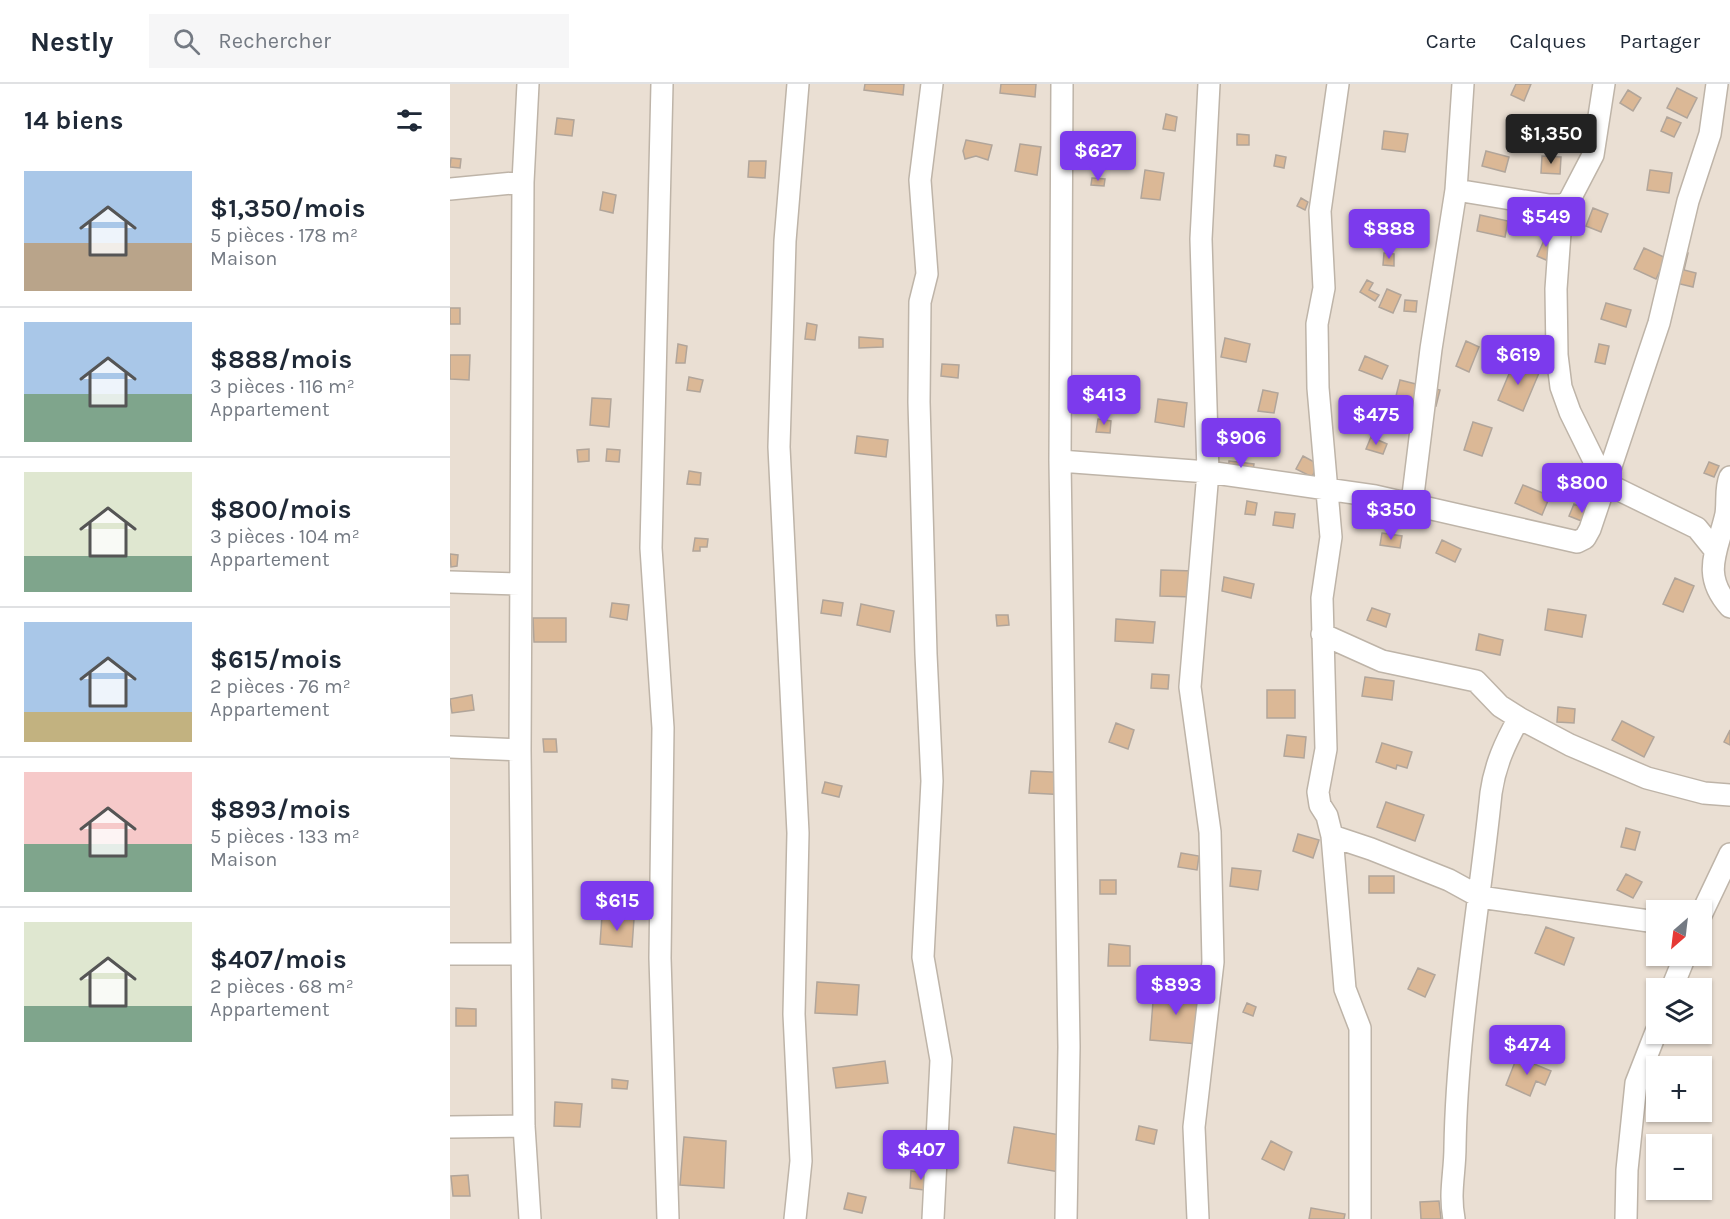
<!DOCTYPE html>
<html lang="fr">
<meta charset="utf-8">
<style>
body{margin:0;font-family:Karla,sans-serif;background:#f6f6f7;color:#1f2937;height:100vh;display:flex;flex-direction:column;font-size:22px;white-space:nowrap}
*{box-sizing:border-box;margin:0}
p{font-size:20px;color:#747a83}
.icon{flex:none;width:33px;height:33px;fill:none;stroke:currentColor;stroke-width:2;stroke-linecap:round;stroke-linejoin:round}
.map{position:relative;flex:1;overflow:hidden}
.sheet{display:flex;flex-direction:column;background:#fff;width:450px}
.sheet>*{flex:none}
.needle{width:39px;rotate:208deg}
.buttons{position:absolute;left:1196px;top:816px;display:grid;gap:12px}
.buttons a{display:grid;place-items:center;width:66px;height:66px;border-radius:0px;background:#fff;box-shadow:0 2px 4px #0004;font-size:30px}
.price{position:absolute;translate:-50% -51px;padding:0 14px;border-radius:6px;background:#7c3aed;color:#fff;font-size:20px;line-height:39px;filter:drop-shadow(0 2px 3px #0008)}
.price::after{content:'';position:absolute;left:50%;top:36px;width:18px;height:14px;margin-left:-9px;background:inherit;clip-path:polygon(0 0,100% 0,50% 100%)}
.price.selected{background:#222;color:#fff}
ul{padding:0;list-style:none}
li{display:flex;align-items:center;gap:18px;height:150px;padding:0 24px}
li+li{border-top:2px solid #e0e1e3}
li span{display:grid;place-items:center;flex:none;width:168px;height:120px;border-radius:0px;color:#555}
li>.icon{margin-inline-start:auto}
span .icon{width:72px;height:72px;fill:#fffc;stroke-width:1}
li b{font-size:26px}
h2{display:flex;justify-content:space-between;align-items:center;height:72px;padding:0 24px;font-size:26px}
header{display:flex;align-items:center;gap:36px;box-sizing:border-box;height:84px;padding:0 30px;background:#fff;border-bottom:2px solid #e0e1e3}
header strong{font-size:28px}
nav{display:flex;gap:33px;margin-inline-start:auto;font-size:21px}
.search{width:420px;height:54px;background:#f6f6f7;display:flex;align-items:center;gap:15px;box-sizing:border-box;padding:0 21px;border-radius:0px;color:#747a83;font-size:22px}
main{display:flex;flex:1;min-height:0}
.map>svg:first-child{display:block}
</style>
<header>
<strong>Nestly</strong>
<div class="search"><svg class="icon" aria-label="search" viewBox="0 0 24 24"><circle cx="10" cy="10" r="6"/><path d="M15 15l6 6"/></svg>Rechercher</div>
<nav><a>Carte</a><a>Calques</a><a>Partager</a></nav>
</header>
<main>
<section class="sheet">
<h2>14 biens<svg class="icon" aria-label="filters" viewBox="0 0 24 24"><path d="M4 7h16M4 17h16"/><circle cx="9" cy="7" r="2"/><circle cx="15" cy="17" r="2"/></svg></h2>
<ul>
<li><span style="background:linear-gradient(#a9c7e8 60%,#b9a48a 0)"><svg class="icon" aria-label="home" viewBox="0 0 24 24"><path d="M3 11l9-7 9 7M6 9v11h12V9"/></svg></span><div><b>$1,350/mois</b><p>5 pièces · 178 m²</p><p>Maison</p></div></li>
<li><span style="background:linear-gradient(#a9c7e8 60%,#7fa58c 0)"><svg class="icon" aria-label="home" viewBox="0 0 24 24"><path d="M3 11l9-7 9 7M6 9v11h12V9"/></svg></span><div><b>$888/mois</b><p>3 pièces · 116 m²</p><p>Appartement</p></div></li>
<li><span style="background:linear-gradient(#dfe7d0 70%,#7fa58c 0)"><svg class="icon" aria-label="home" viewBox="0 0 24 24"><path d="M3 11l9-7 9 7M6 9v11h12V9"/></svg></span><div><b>$800/mois</b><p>3 pièces · 104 m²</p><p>Appartement</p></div></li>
<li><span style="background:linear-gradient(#a9c7e8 75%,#c2b280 0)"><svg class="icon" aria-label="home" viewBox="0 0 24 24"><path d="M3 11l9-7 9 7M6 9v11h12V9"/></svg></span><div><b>$615/mois</b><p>2 pièces · 76 m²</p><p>Appartement</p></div></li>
<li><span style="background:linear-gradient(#f6c9c9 60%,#7fa58c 0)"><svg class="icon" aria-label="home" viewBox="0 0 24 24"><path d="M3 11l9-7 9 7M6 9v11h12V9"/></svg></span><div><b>$893/mois</b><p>5 pièces · 133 m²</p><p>Maison</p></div></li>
<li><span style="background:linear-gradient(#dfe7d0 70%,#7fa58c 0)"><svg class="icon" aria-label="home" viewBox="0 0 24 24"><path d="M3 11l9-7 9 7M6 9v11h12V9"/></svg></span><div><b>$407/mois</b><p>2 pièces · 68 m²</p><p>Appartement</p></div></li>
</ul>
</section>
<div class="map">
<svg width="1280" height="1135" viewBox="0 0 1280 1135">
<rect width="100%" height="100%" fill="#eadfd3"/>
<path fill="#dbb896" stroke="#b1a59a" stroke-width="1.5" d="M415,0H454L453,11L414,6Z
M551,0H586L585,13L550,9Z
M1066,0H1081L1074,17L1061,11Z
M1227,4L1247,14L1237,34L1217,24Z
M1178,6L1191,14L1183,27L1170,19Z
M716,30L727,33L725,47L713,45Z
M1217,33L1231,39L1224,53L1211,47Z
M107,34L124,36L122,52L105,50Z
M934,47L958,50L955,68L932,65Z
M787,50L799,51V61H787Z
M516,56L542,61L538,76L526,72L515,75L513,67Z
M570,60L591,63L587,91L565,87Z
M1036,67L1059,73L1055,88L1032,82Z
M826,71L836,73L834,84L824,82Z
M1092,72L1111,73L1110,90L1091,89Z
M1,74L11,75L10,84L0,83Z
M299,77H316L315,94L298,93Z
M695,86L714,89L710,116L691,114Z
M1200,86L1222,89L1219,109L1197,106Z
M642,94L655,95L654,102L641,101Z
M153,108L166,111L163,129L150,126Z
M851,114L858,118L855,126L847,122Z
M1143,124L1158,130L1151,148L1136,142Z
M1030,131L1058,137L1055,153L1027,147Z
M1096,152L1106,157L1096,176L1087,172Z
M1194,164L1216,174L1206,195L1184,185Z
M1233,167L1238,169L1234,186L1246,189L1243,203L1226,199Z
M934,169L944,170V182L933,181Z
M917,196L923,199L919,206L929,211L925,217L910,208Z
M937,205L951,211L943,229L929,223Z
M955,216L967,217L966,228L954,227Z
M1156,219L1181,226L1176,243L1151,235Z
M0,224H10V240H0Z
M357,239L367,241L365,256L355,255Z
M409,253L433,255V263L409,264Z
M775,254L800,260L796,278L771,273Z
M1016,257L1029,263L1019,288L1006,282Z
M228,260L237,262L235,279H226Z
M1149,260L1159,262L1155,280L1145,278Z
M0,271H20L19,296L0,295Z
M915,272L938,282L932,295L909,286Z
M1064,278L1089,289L1073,327L1048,316Z
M492,280L509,281L508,294L491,292Z
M239,293L253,296L250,308L237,306Z
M630,295L656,299L652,326L626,323Z
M950,296L990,306L986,322L946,312Z
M813,306L828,309L824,329L808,327Z
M142,314L161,315L159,343L140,341Z
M708,315L737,319L734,343L705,338Z
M648,335L661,337L660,349L646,348Z
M1023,338L1042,344L1032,372L1014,366Z
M407,352L438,356L436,373L405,369Z
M921,353L937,360L933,370L916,365Z
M139,365V377L128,378L127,366Z
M157,365L170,366L169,378L156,377Z
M853,372L868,380L862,393L846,385Z
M779,377L804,380L802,393L778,390Z
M1259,378L1269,382L1264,393L1254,389Z
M239,387L251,389L250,401L237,400Z
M1073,401L1100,412L1092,431L1065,419Z
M797,417L807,419L805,431L795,430Z
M1124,420L1144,428L1139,440L1119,432Z
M825,428L845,430L843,444L823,441Z
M932,449L952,452L950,464L930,461Z
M245,454L258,455L257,463H250V467H243Z
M992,456L1011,465L1005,478L986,469Z
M0,470L8,471L7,482L1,483Z
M711,486L744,487L743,513L710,512Z
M774,493L804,500L801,514L772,507Z
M1225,494L1244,502L1233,528L1213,520Z
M373,516L393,519L391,532L371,529Z
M162,519L179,521L177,536L160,533Z
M411,520L444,527L440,548L407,541Z
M922,524L940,530L936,543L917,536Z
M1098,525L1136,531L1132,553L1095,546Z
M546,531H558L559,541L547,542Z
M83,534H116V558H84Z
M666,535L705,538L703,559L665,557Z
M1029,550L1053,556L1050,571L1026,566Z
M702,590L719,591L718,605L701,604Z
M915,593L944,597L942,616L912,612Z
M817,606H845V634H817Z
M22,611L24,626L2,629L0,615Z
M1108,623L1125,625L1124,639L1107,638Z
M1172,637L1204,653L1194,673L1162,656Z
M666,639L684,646L678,665L659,658Z
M1280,646V661L1274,658Z
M837,651L856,653L854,674L834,672Z
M93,655H106L107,668H94Z
M932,659L962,668L957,684L947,681L946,685L926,678Z
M581,687L621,689L619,711L579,709Z
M375,698L392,702L389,713L372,709Z
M936,718L974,731L965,757L927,743Z
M1176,744L1190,748L1185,766L1171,763Z
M848,750L869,756L863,774L843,767Z
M731,769L749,772L747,786L728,783Z
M782,784L811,787L808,806L780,802Z
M1176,790L1192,798L1183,814L1167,806Z
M919,792H944V809H919Z
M650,796H666V810H650Z
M152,832L184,835L182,863L150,860Z
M1096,843L1124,854L1114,881L1085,869Z
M659,860L680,862V882H658Z
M968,884L985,891L975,913L958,905Z
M367,898L409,901L407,931L365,929Z
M704,905L751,908L748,960L700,956Z
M797,919L806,923L803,932L793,928Z
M6,924L26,925V942H6Z
M1067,973L1101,987L1095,1001L1086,997L1080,1012L1056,1001Z
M435,977L438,999L386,1004L383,984Z
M162,995L178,997L177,1005L162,1004Z
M105,1018L132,1020L130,1043L104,1042Z
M689,1042L707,1046L704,1060L686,1056Z
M564,1043L616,1052L609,1088L558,1079Z
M450,1048L491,1050L490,1075L470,1074V1084L448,1083Z
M234,1053L276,1057L274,1104L230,1101Z
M821,1057L842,1068L834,1086L812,1075Z
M461,1087L483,1090L481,1107L460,1104Z
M18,1091L20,1112H3L1,1092Z
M398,1109L416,1113L412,1129L394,1125Z
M989,1117L991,1135H971L970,1118Z
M861,1124L895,1130L894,1135H859Z"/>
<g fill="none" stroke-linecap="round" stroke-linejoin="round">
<defs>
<path id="street" d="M78,0L73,98L70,666L74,1042L80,1135
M212,0L201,464L213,644L210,874L218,1135
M482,0L470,96L477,190L470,218L469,318L476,570L482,697L473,873L491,976L483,1135
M612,0L610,377L619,963L616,1135
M888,0L870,127L874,204L867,240L868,304L881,453L872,514L876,665L868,708L870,721L877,732L882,752L895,905L910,944V1135
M0,105L73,98
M1006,106L1099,121H1112L1119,117L1143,71L1154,0
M1112,121L1106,205L1107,271L1111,303L1120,328L1155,399L1247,444L1264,465
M610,377L758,388L925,412L1127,458L1135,454L1140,445L1209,239L1238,117L1260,50L1267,0
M1280,393C1275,405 1278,417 1276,430C1268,466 1250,490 1280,523
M962,419L981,265L1006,106L1013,0
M0,498L70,500
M872,550L932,577L1026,597L1050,622L1069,634L1120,661L1197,694L1254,709L1280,711
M0,663L70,666
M882,752L921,765L999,796L1030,813L1206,838
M1251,831L1280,770
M0,870H71
M1222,904L1235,872
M0,1043L74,1042
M345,1135L351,1077L344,930L348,749L329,363L335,157L348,0
M748,1135L744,1043L763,878L760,748L740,603L758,388L751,155L759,0
M1004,1135C999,1108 1005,1089 1005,1063C1007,945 1029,827 1041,709C1045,681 1055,659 1069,634
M1176,1135L1177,1086L1186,999L1206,948"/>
</defs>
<use href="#street" stroke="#beb4a8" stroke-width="24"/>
<use href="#street" stroke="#fff" stroke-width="21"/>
</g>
</svg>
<div class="buttons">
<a><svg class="needle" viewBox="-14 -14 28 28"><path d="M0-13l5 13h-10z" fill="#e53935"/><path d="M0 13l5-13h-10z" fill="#747a83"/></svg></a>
<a><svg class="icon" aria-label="layers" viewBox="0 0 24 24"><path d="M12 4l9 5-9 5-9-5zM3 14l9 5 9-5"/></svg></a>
<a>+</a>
<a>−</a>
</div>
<b class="price selected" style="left:1101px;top:81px">$1,350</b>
<b class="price" style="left:648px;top:98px">$627</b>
<b class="price" style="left:1096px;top:164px">$549</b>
<b class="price" style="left:939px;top:176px">$888</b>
<b class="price" style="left:1068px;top:302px">$619</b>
<b class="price" style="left:654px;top:342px">$413</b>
<b class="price" style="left:926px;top:362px">$475</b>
<b class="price" style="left:791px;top:385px">$906</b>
<b class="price" style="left:1132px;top:430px">$800</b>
<b class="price" style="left:941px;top:457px">$350</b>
<b class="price" style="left:167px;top:848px">$615</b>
<b class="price" style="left:726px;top:932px">$893</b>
<b class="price" style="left:1077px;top:992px">$474</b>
<b class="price" style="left:471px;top:1097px">$407</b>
</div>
</main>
